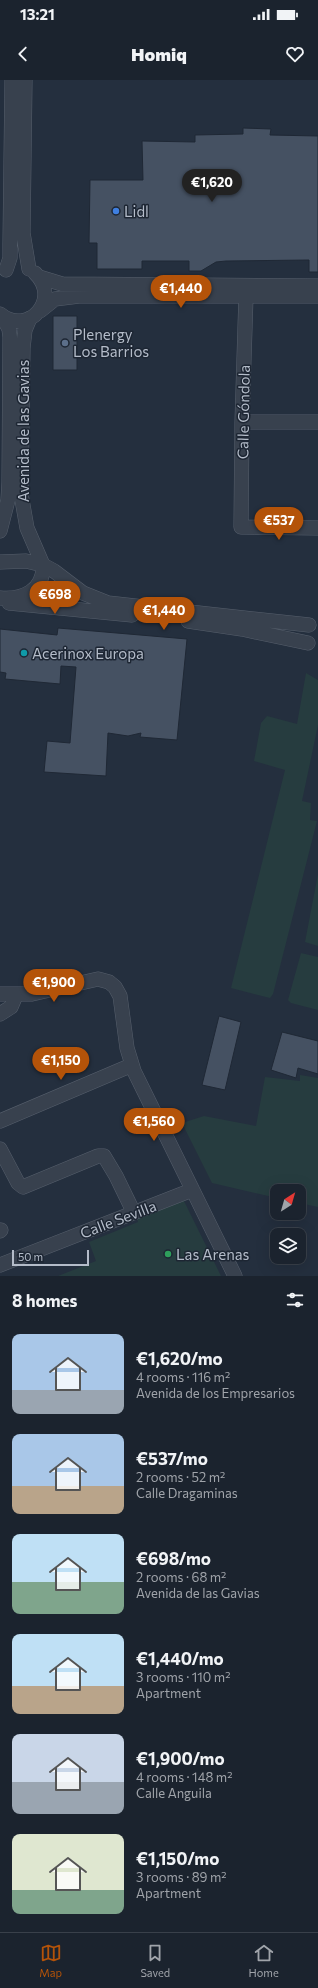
<!DOCTYPE html>
<meta charset="utf-8">
<style>
body{margin:0;font-family:Commissioner,sans-serif;background:#282f3a;color:#f1f3f6;height:100vh;display:flex;flex-direction:column;font-size:15px;white-space:nowrap}
*{box-sizing:border-box;margin:0}
p{font-size:13px;color:#a0a4aa}
.icon{flex:none;width:22px;height:22px;fill:none;stroke:currentColor;stroke-width:2;stroke-linecap:round;stroke-linejoin:round}
.map{position:relative;height:1196px;overflow:hidden}
.details{display:flex;flex-direction:column;background:#1b232e;flex:1}
.details>*{flex:none}
.needle{width:26px;rotate:37deg}
.buttons{position:absolute;left:270px;top:1104px;display:grid;gap:8px}
.buttons a{display:grid;place-items:center;width:36px;height:36px;border-radius:8px;background:#1b232e;box-shadow:0 4px 16px #0002,0 0 0 1px #39404a;font-size:20px}
.scale{position:absolute;left:12px;bottom:10px;width:77px;box-sizing:border-box;padding-left:4px;border:2px solid #b4bcc9;border-top:0;font-size:11px;line-height:14px;white-space:nowrap;color:#b4bcc9;-webkit-text-stroke:3px #1d2633;paint-order:stroke}
.price{position:absolute;translate:-50% -34px;padding:0 9px;border-radius:14px;background:#b45309;color:#fff;font-size:13px;line-height:26px;filter:drop-shadow(0 1px 2px #0008)}
.price::after{content:'';position:absolute;left:50%;top:24px;width:12px;height:9px;margin-left:-6px;background:inherit;clip-path:polygon(0 0,100% 0,50% 100%)}
.price.on{background:#222;color:#fff}
ul{padding:0;list-style:none}
li{display:flex;align-items:center;gap:12px;height:100px;padding:0 12px}
li span{display:grid;place-items:center;flex:none;width:112px;height:80px;border-radius:8px;color:#555}
li>.icon{margin-inline-start:auto}
span .icon{width:48px;height:48px;fill:#fffc;stroke-width:1}
li b{font-size:17px}
h2{display:flex;justify-content:space-between;align-items:center;height:48px;padding:0 12px;font-size:17px}
.status{display:flex;justify-content:space-between;align-items:center;height:28px;padding:0 20px;background:#1b232e;direction:ltr}
.status svg{height:11px;fill:currentColor}
header{display:flex;justify-content:space-between;align-items:center;height:52px;padding:0 12px;background:#1b232e;font-size:18px;font-weight:800}
.tabs{display:flex;justify-content:space-around;align-items:center;height:56px;border-top:1px solid #39404a;background:#1b232e;font-size:11px;color:#a0a4aa}
.tabs a{display:grid;justify-items:center;gap:2px}
.tabs .on{color:#b45309}
.map>svg:first-child{display:block}
</style>
<div class="status"><b>13:21</b><svg viewBox="0 0 49 12"><path d="M0 12V9h3v3zM5 12V6h3v6zM10 12V3h3v9zM15 12V0h3v12zM26 1h20v11H26zM47 4h2v5h-2z"/></svg></div>
<header><svg class="icon" aria-label="back" viewBox="0 0 24 24"><path d="M15 5l-7 7 7 7"/></svg>Homiq<svg class="icon" aria-label="heart" viewBox="0 0 24 24"><path d="M12 20l-8-8c-3-5 5-10 8-4 3-6 11-1 8 4z"/></svg></header>
<div class="map">
<svg width="318" height="1196" viewBox="0 0 318 1196">
<rect width="100%" height="100%" fill="#242f3e"/>
<path fill="#263c3f" d="M306,593L318,600V645L302,721L311,723L310,740L317,741L273,914L270,918L231,908L285,690L254,681L261,643L267,636L297,644Z
M318,794V866L305,862Z
M301,873L318,877V930L291,923L288,920Z
M300,995L318,998V1127L299,1123V1111H277V1118L212,1103L182,1043L204,1036L256,1046L265,997L300,1001Z
M183,1119L221,1196H58L96,1181L89,1162L138,1142L136,1135Z"/>
<path fill="#455162" stroke="#1f2835" d="M243,48L271,49L270,55L318,56V192H309V180L226,181L216,182L201,191H189V181H142V189H97V163H89L90,100H143L142,61L195,62V55L243,54Z
M53,236H77V290H53Z
M58,548L187,559L177,660L140,657L141,653L128,656L108,653L106,696L44,692L47,661L70,663L76,587L61,586L60,604L5,599L6,593L0,592V549L57,555Z
M219,936L241,942L225,1010L202,1005Z
M282,952L318,961V994L298,988L296,998L271,990Z"/>
<g fill="none" stroke-linecap="round" stroke-linejoin="round">
<defs>
<path id="minor" d="M25,0L23,153L29,189
M6,190L10,178V164L12,0
M39,197L62,204L318,206
M246,216L242,342L241,447L318,448
M40,231L55,219L79,216H318
M0,234C28,257 62,219 35,193
M242,342H318
M0,451L8,420L9,402L10,257L9,249L2,236
M0,482L26,481L43,485L54,491L83,513L108,523L309,545
M0,518C22,520 44,511 43,485L27,448L21,414L23,268L25,250L30,238
M9,523L132,535
M188,541L242,549L308,563
M0,914H32L98,899L109,902L115,907L120,916L127,968L134,991L235,1196
M0,934L11,927L16,915
M0,1041L132,985
M0,1069L18,1103L23,1107L98,1076H104L116,1096L134,1133
M0,1151L1,1150
M0,1185L192,1110"/>
</defs>
<use href="#minor" stroke="#565f6c" stroke-width="15"/>
<use href="#minor" stroke="#38414e" stroke-width="14"/>
</g>
<circle fill="#3f7fe0" stroke="#1d2633" stroke-width="1.5" cx="116" cy="131" r="4"/>
<circle fill="#5c6f8a" stroke="#1d2633" stroke-width="1.5" cx="65" cy="263" r="4"/>
<circle fill="#0f9aa8" stroke="#1d2633" stroke-width="1.5" cx="24" cy="573" r="4"/>
<circle fill="#2e9e5b" stroke="#1d2633" stroke-width="1.5" cx="168" cy="1174" r="4"/>
<g text-anchor="middle" dominant-baseline="central" stroke-width="3" stroke-linejoin="round" paint-order="stroke">
<g font-size="15" fill="#b4bcc9" stroke="#1d2633" text-anchor="start">
<text x="124" y="131">Lidl</text>
<text x="73" y="254">Plenergy<tspan x="73" dy="17">Los Barrios</tspan></text>
<text x="32" y="573">Acerinox Europa</text>
<text x="176" y="1174">Las Arenas</text>
</g>
<g font-size="15" fill="#b4bcc9" stroke="#1d2633">
<text transform="translate(243 332) rotate(-89)">Calle Góndola</text>
<text transform="translate(23 351) rotate(-90)">Avenida de las Gavias</text>
<text transform="translate(118 1139) rotate(-21)">Calle Sevilla</text>
</g>
</g>
</svg>
<div class="buttons">
<a><svg class="needle" viewBox="-14 -14 28 28"><path d="M0-13l5 13h-10z" fill="#e53935"/><path d="M0 13l5-13h-10z" fill="#a0a4aa"/></svg></a>
<a><svg class="icon" aria-label="layers" viewBox="0 0 24 24"><path d="M12 4l9 5-9 5-9-5zM3 14l9 5 9-5"/></svg></a>
</div>
<div class="scale">50 m</div>
<b class="price on" style="left:212px;top:123px">€1,620</b>
<b class="price" style="left:181px;top:229px">€1,440</b>
<b class="price" style="left:279px;top:461px">€537</b>
<b class="price" style="left:55px;top:535px">€698</b>
<b class="price" style="left:164px;top:551px">€1,440</b>
<b class="price" style="left:54px;top:923px">€1,900</b>
<b class="price" style="left:61px;top:1001px">€1,150</b>
<b class="price" style="left:154px;top:1062px">€1,560</b>
</div>
<section class="details">
<h2>8 homes<svg class="icon" aria-label="filters" viewBox="0 0 24 24"><path d="M4 7h16M4 17h16"/><circle cx="9" cy="7" r="2"/><circle cx="15" cy="17" r="2"/></svg></h2>
<ul>
<li><span style="background:linear-gradient(#a9c7e8 70%,#9aa5b1 0)"><svg class="icon" aria-label="home" viewBox="0 0 24 24"><path d="M3 11l9-7 9 7M6 9v11h12V9"/></svg></span><div><b>€1,620/mo</b><p>4 rooms · 116 m²</p><p>Avenida de los Empresarios</p></div></li>
<li><span style="background:linear-gradient(#a9c7e8 65%,#b9a48a 0)"><svg class="icon" aria-label="home" viewBox="0 0 24 24"><path d="M3 11l9-7 9 7M6 9v11h12V9"/></svg></span><div><b>€537/mo</b><p>2 rooms · 52 m²</p><p>Calle Dragaminas</p></div></li>
<li><span style="background:linear-gradient(#bfe0f5 60%,#7fa58c 0)"><svg class="icon" aria-label="home" viewBox="0 0 24 24"><path d="M3 11l9-7 9 7M6 9v11h12V9"/></svg></span><div><b>€698/mo</b><p>2 rooms · 68 m²</p><p>Avenida de las Gavias</p></div></li>
<li><span style="background:linear-gradient(#bfe0f5 65%,#b9a48a 0)"><svg class="icon" aria-label="home" viewBox="0 0 24 24"><path d="M3 11l9-7 9 7M6 9v11h12V9"/></svg></span><div><b>€1,440/mo</b><p>3 rooms · 110 m²</p><p>Apartment</p></div></li>
<li><span style="background:linear-gradient(#c9d6e8 60%,#9aa5b1 0)"><svg class="icon" aria-label="home" viewBox="0 0 24 24"><path d="M3 11l9-7 9 7M6 9v11h12V9"/></svg></span><div><b>€1,900/mo</b><p>4 rooms · 148 m²</p><p>Calle Anguila</p></div></li>
<li><span style="background:linear-gradient(#dfe7d0 70%,#7fa58c 0)"><svg class="icon" aria-label="home" viewBox="0 0 24 24"><path d="M3 11l9-7 9 7M6 9v11h12V9"/></svg></span><div><b>€1,150/mo</b><p>3 rooms · 89 m²</p><p>Apartment</p></div></li>
</ul>
</section>
<nav class="tabs">
<a class="on"><svg class="icon" aria-label="map" viewBox="0 0 24 24"><path d="M3 6l6-2 6 2 6-2v14l-6 2-6-2-6 2zM9 4v14M15 6v14"/></svg>Map</a>
<a><svg class="icon" aria-label="saved" viewBox="0 0 24 24"><path d="M7 4h10v16l-5-4-5 4z"/></svg>Saved</a>
<a><svg class="icon" aria-label="home" viewBox="0 0 24 24"><path d="M3 11l9-7 9 7M6 9v11h12V9"/></svg>Home</a>
</nav>
